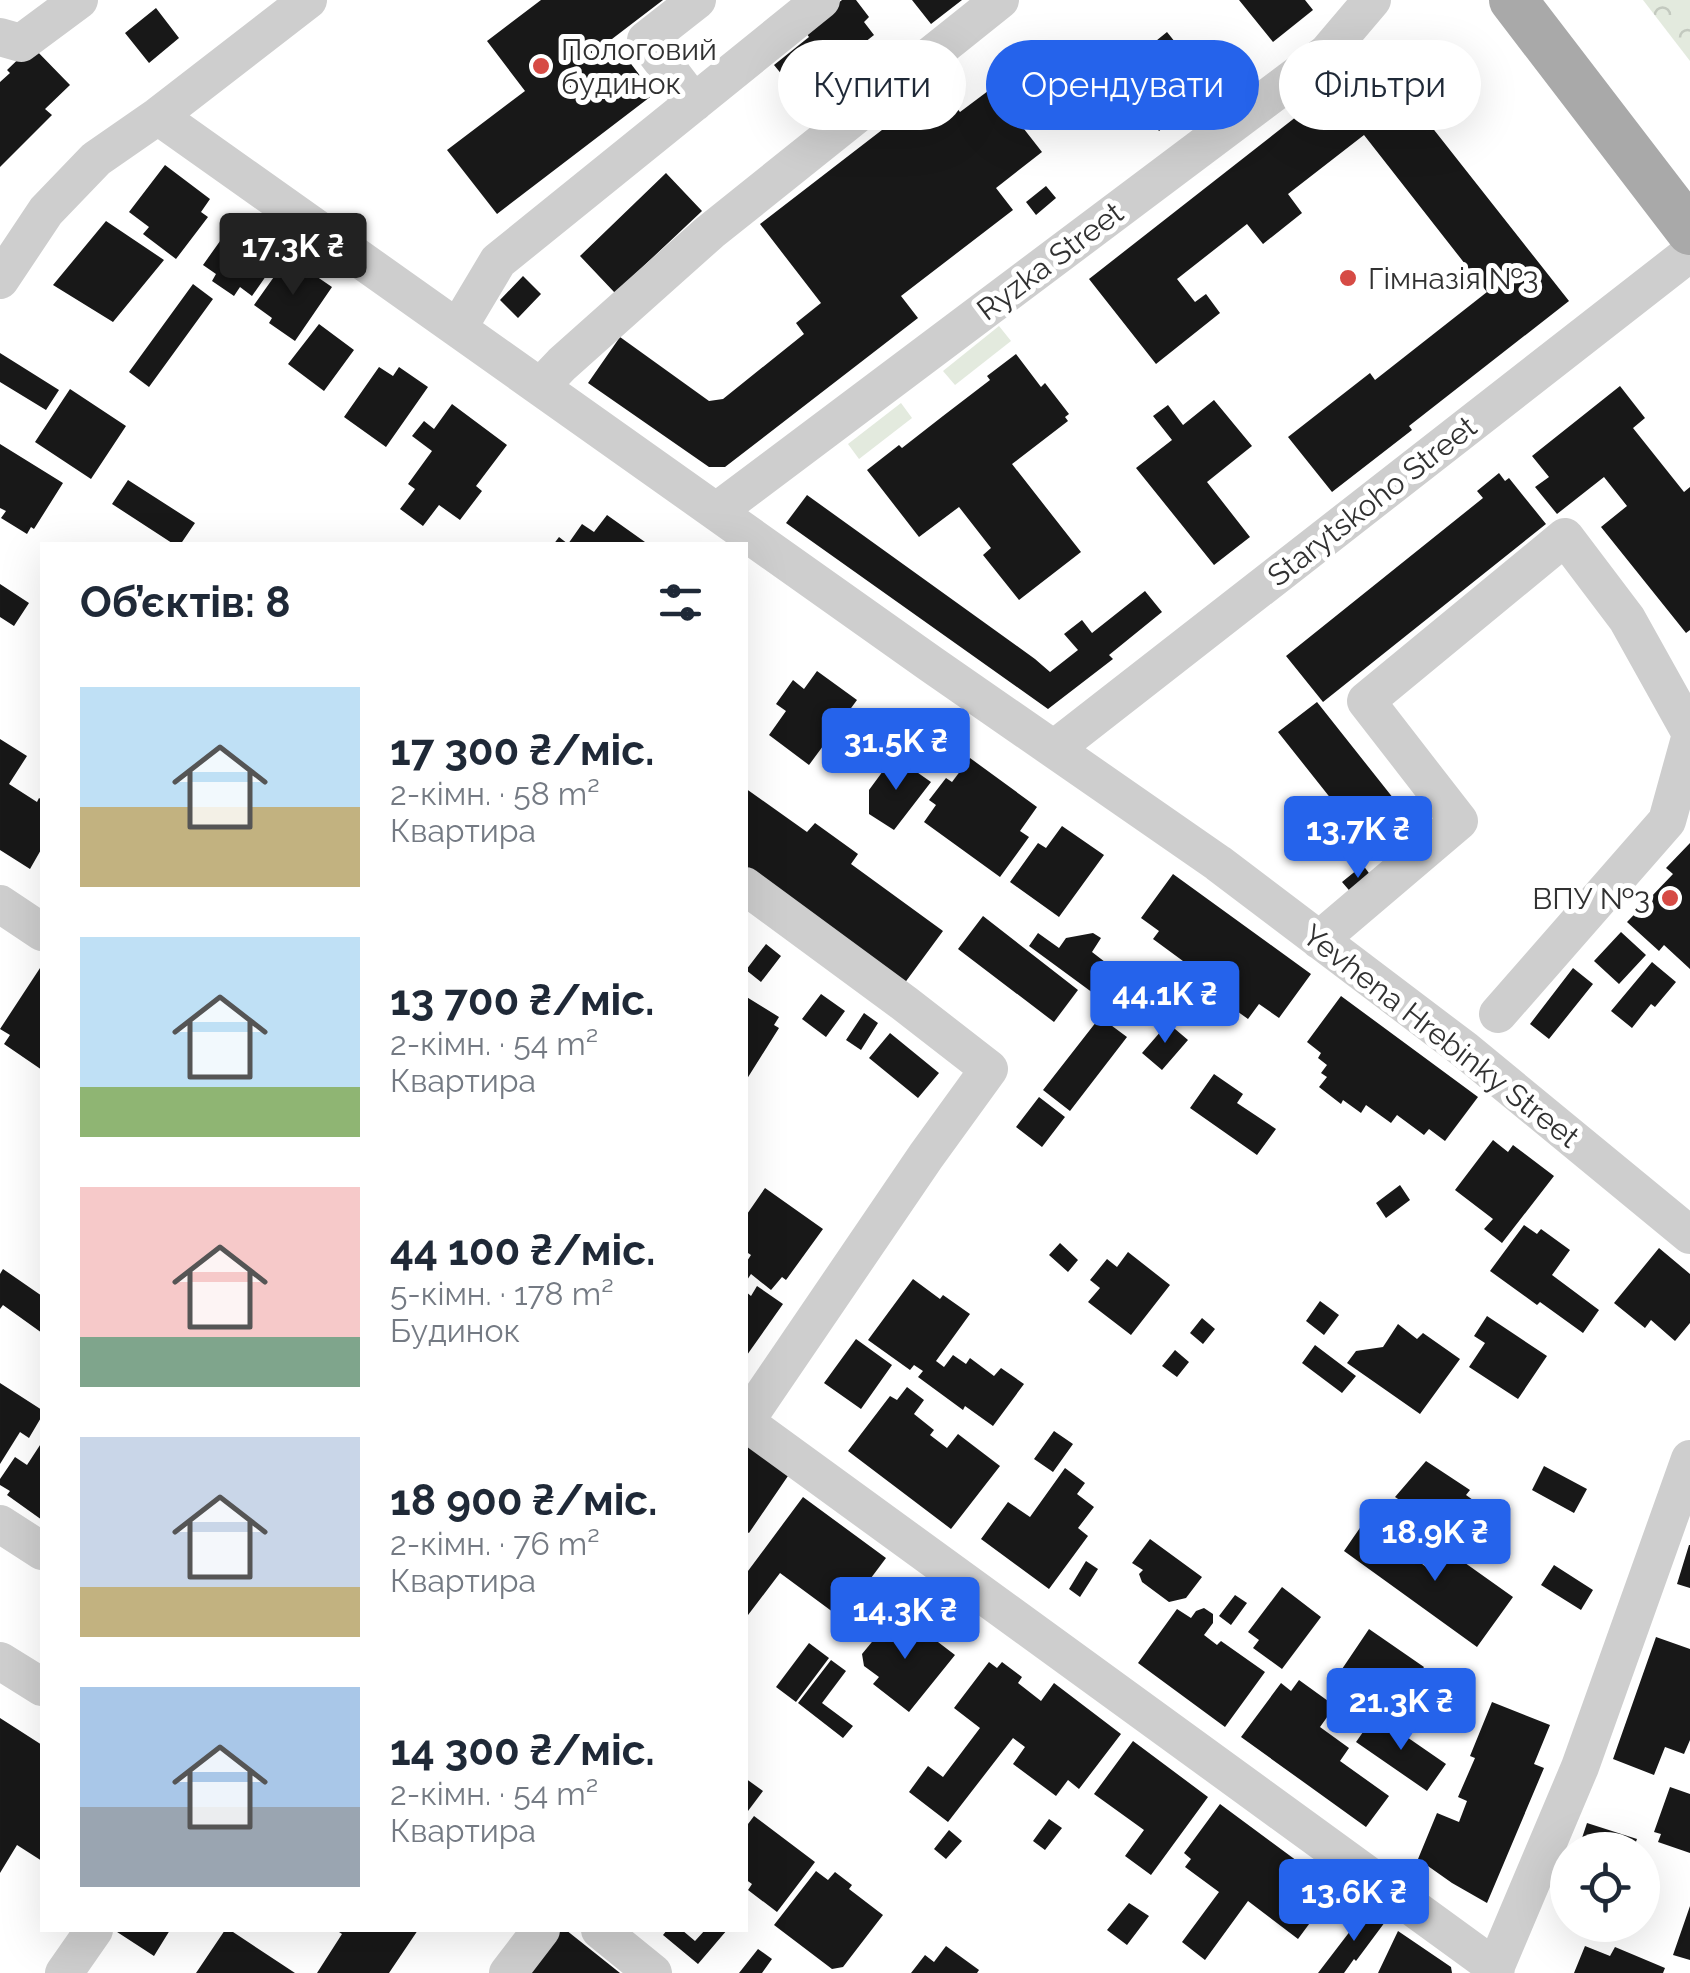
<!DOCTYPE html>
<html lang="uk">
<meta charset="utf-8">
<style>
body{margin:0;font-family:Raleway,sans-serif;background:#f6f6f7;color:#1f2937;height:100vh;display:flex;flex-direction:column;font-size:38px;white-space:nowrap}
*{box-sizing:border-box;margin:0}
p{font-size:32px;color:#747a83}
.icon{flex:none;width:55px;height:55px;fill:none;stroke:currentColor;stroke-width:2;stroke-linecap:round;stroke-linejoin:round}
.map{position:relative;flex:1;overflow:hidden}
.details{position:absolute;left:40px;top:542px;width:708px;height:1390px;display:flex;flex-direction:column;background:#fff;border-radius:0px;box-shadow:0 10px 40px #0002}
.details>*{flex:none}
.banner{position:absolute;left:778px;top:40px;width:762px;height:90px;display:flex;gap:20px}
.tools{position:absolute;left:1550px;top:1832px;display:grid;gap:20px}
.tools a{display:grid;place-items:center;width:110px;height:110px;border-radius:50%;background:#fff;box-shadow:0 10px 40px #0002;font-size:50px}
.price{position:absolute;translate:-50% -85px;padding:0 22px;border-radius:10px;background:#2563eb;color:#fff;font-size:32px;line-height:65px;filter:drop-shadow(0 2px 5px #0008)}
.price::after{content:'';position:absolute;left:50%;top:60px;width:30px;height:22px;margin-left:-15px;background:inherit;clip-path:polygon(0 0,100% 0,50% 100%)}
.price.current{background:#222;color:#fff}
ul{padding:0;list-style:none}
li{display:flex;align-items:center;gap:30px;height:250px;padding:0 40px}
li span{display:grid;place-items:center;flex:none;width:280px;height:200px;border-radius:0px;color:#555}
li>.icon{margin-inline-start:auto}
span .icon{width:120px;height:120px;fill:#fffc;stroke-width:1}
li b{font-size:42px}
h2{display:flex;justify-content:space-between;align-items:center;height:120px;padding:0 40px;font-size:42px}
.tag{padding:0 35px;border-radius:45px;background:#fff;box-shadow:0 10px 40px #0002;font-size:35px;line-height:90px}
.tag.current{background:#2563eb;color:#fff}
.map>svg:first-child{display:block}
</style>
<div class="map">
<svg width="1690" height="1973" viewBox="0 0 1690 1973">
<defs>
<pattern id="forest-crowns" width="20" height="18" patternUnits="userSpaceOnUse" patternTransform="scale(2.5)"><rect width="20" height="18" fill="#e3eade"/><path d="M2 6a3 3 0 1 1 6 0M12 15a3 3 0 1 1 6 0" fill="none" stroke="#c3c9bf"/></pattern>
</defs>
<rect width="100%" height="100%" fill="#fff"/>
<path fill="#e3eade" d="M999,326L1011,341L955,385L943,371Z
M901,403L912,418L859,459L848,444Z"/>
<path fill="url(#forest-crowns)" d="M1643,0H1690V61Z"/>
<path fill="#181818" d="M541,0H663L612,39L654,94L497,214L447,150L525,91L487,41Z
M842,0H856L869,17L864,22L874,35L850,54L840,41L824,53L828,58L792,87L774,65L809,37L804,30Z
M912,0H962L931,24Z
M1239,0H1305L1313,10L1273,42Z
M156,8L179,38L149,63L125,33Z
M1167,32L1212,88L1159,131L1114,75Z
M32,46L70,85L45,109L52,115L0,167V82L10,73L7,70Z
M1375,55L1569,301L1409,426L1412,430L1332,492L1288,437L1370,373L1375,380L1487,292L1364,135L1288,194L1302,213L1263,244L1247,224L1177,279L1195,302L1206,294L1220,313L1156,364L1089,279Z
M939,86L960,112L992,88L1042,152L996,188L1013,210L901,296L918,318L725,467H709L588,383L620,337L709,401L723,399L804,334L796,323L821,303L760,224Z
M165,165L210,199L201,212L208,217L176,259L143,234L149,227L129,212Z
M666,173L702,211L615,293L580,256Z
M1046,186L1056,198L1036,215L1026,202Z
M235,220L282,253L252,296L240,287L234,296L212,281L216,274L203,265Z
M106,221L164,260L113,322L53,285Z
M288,257L332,287L295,341L269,323L272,318L254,305Z
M523,276L541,294L518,318L500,300Z
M193,284L213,299L149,387L129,372Z
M319,324L354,350L324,391L288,364Z
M0,353L59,390L46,410L0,382Z
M1016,354L1041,387L1045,383L1069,414L1065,417L1068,421L1012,464L1081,552L1019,600L983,555L991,548L959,507L919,537L867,470L899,445L902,448L943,416L990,380L987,376Z
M379,367L393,376L399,367L428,387L386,447L344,417Z
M1620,386L1645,418L1633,428L1684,492L1690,487V630L1686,633L1601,527L1627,506L1604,477L1557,514L1535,487L1549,477L1532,456Z
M70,389L126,426L91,479L35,442Z
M1214,400L1252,446L1207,482L1250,537L1214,565L1136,468L1172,440L1153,416L1168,405L1183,425Z
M452,404L507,445L476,486L482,491L460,520L439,505L423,526L400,509L415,489L408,484L432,451L412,436L424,421L434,429Z
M0,444L63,483L34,529L31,527L27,534L1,518L6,511L0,508Z
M1499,473L1505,481L1509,478L1546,524L1323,702L1286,656L1483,498L1477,491Z
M128,480L195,523L180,545H175L112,504Z
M807,495L1035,659L1050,672L1078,650L1064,634L1082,620L1092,633L1145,591L1162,612L1109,655L1113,659L1048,709L786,523Z
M607,515L645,542L643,545H553L559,537L568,544L582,524L594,532Z
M0,584L29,603L14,626L0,617Z
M817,671L857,700L809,765L769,735L786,711L776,704L793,680L804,689Z
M1317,702L1405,813L1379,832L1391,848L1378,858L1278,732Z
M0,739L27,756L9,784L37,802L39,798L42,800V848L30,869L0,850Z
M894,756L931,782L894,830L869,814V790Z
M970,758L1037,807L1020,831L1029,837L1000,877L924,822L936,805L929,800L946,778L952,782Z
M745,788L807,832L815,823L858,854L851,864L943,931L904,984L745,869Z
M1062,826L1104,855L1059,917L1010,882L1038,843L1046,848Z
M1690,843V969L1664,945L1659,951L1627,922L1673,874L1666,868Z
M1363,865L1374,880L1354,896L1342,882Z
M1173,874L1311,974L1279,1018L1259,1004L1248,1019L1227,1004L1222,1010L1192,988L1202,975L1153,939L1159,931L1141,918Z
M983,916L1078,990L1054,1022L958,949Z
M1621,932L1646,955L1619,984L1594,961Z
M1038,933L1059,948L1066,938L1093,933L1101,938L1092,952L1127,979L1108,1004L1029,946Z
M766,944L781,956L761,982L746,970Z
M1652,962L1676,982L1655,1007L1651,1004L1632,1028L1611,1011Z
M42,965V1070L4,1044L10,1035L0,1029Z
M1573,968L1593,984L1549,1039L1530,1024Z
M821,994L845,1011L826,1037L802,1019Z
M745,996L779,1017L774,1025L779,1028L745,1082Z
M1341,996L1478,1097L1445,1141L1429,1129L1424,1135L1397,1115L1391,1123L1366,1105L1361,1113L1343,1100L1341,1104L1319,1087L1327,1077L1321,1073L1327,1065L1318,1058L1321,1053L1307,1042Z
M864,1013L878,1023L861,1050L846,1040Z
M1100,1017L1127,1037L1070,1111L1043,1090Z
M1168,1023L1188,1040L1162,1070L1142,1053Z
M890,1033L939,1073L918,1098L869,1058Z
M1214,1074L1243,1094L1237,1103L1276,1129L1257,1155L1190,1108Z
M1039,1097L1065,1117L1042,1147L1016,1127Z
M1493,1140L1508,1152L1513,1145L1554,1176L1502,1243L1484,1229L1493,1219L1455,1190Z
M1400,1185L1410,1200L1386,1218L1376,1203Z
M765,1188L823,1229L786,1280L782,1277L771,1290L751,1274L747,1280L745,1278V1264L751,1255L745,1251V1217Z
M1524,1225L1537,1234L1541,1229L1570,1250L1552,1275L1599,1310L1583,1333L1540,1302L1537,1305L1490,1271Z
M1060,1243L1078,1260L1068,1272L1049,1255Z
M1659,1248L1690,1274V1323L1675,1341L1651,1320L1645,1328L1614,1303Z
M1128,1252L1170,1285L1131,1335L1088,1302L1100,1288L1090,1280L1107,1259L1117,1267Z
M3,1269L42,1296V1333L3,1305L0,1309V1274Z
M913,1279L940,1299L943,1295L970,1314L936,1361L944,1367L953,1355L966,1364L970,1358L994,1376L1001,1368L1024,1384L993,1426L965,1406L963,1410L918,1377L923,1371L914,1365L910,1370L868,1340Z
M757,1286L783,1304L747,1355L745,1354V1291L751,1296Z
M1320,1301L1339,1315L1324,1335L1306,1321Z
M1487,1316L1547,1356L1518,1399L1469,1367L1485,1343L1474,1336Z
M1202,1318L1215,1329L1203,1344L1190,1333Z
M1398,1324L1417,1339L1423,1333L1460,1359L1420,1414L1347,1363L1356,1351L1383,1347Z
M856,1339L892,1365L861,1409L824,1383Z
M1315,1345L1356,1376L1342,1393L1302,1363Z
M1175,1350L1189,1362L1177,1377L1162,1366Z
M0,1383L42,1410V1416L29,1438L20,1432L0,1464Z
M907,1387L924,1400L914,1414L934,1430L930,1435L947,1448L958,1434L1000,1466L951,1529L848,1451L890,1396L897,1400Z
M1054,1431L1073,1444L1053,1472L1034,1459Z
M42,1442V1520L7,1495L10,1491L0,1485V1479L15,1457L27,1465Z
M745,1442L790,1473L749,1533L745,1531Z
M1426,1461L1470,1490L1466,1495L1494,1515L1472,1547L1395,1497Z
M1544,1466L1587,1489L1574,1513L1532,1490Z
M1065,1468L1085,1483L1077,1494L1094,1507L1078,1528L1088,1536L1049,1589L981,1539L1008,1502L1030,1517Z
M803,1497L886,1558L841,1618L780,1573L745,1619V1575Z
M1364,1522L1429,1569L1444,1548L1513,1597L1477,1647L1344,1551Z
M1150,1539L1202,1577L1186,1598L1169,1602L1142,1582L1139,1574L1143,1570L1132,1563Z
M1689,1545H1690V1588L1677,1584Z
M1086,1561L1098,1569L1080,1597L1069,1589Z
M1554,1565L1593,1590L1581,1610L1541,1585Z
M1282,1587L1321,1617L1282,1669L1253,1648L1259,1640L1248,1632Z
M1235,1595L1247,1603L1231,1625L1219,1616Z
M1204,1608L1213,1614V1623L1204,1635L1217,1645L1221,1641L1265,1672L1225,1727L1138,1663L1177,1609L1191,1618L1196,1611Z
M895,1614L918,1632L921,1629L955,1655L909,1712L873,1684L879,1677L864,1666L862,1654Z
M1369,1629L1424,1667L1395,1710L1340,1672Z
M1656,1637L1690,1649V1740L1684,1754L1665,1747L1654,1775L1613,1759Z
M809,1643L829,1658L796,1702L776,1687Z
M831,1660L846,1671L822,1703L853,1726L843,1738L798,1703Z
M989,1662L997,1668L1002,1662L1022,1677L1018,1683L1041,1701L1054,1683L1121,1734L1079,1789L1068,1780L1056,1796L1013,1764L1025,1747L1013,1738L948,1822L909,1792L928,1766L943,1777L980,1728L954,1708Z
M1299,1680L1335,1706L1320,1727L1349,1748L1340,1761L1389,1796L1366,1827L1241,1737L1281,1683L1291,1691Z
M1492,1702L1550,1725L1534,1764L1544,1768L1487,1903L1452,1883L1418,1859L1437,1813L1459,1822L1467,1801L1458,1797L1475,1758L1470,1756Z
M1375,1715L1446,1764L1427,1791L1356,1742Z
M0,1718L42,1745V1861L17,1845L0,1873Z
M1133,1741L1208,1797L1151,1875L1125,1856L1144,1830L1094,1794Z
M745,1778L763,1791L745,1815Z
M1670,1787L1690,1794V1853L1658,1842L1661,1834L1654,1832Z
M1220,1804L1335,1889L1298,1939L1248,1901L1205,1960L1182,1942L1219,1892L1185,1867L1191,1859L1184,1853Z
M754,1816L815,1862L777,1912L748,1890L752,1884L745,1879V1828Z
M1049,1819L1062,1828L1045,1850L1033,1841Z
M1587,1823L1637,1839L1634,1847L1641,1850H1578Z
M949,1830L962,1841L946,1859L934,1849Z
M816,1871L828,1880L835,1872L852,1885L849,1889L883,1915L843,1967L832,1969L774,1925Z
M1129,1903L1149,1916L1127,1945L1107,1930Z
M1690,1906V1960L1673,1955Z
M1367,1909L1385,1922L1356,1961L1354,1959L1344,1973H1318Z
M114,1930H170L154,1956Z
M225,1930H230L295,1973H196Z
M336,1930H418L389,1973H317L342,1934Z
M522,1930H566L620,1973H490Z
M667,1930H682L695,1941L705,1930H727L698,1964L663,1935Z
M1398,1931L1451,1967L1452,1973H1378Z
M946,1946L979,1970L977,1973H911L925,1955L934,1962Z
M1585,1946L1610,1956L1615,1947L1665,1968L1663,1973H1574Z
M758,1949L772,1959L762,1973H739Z"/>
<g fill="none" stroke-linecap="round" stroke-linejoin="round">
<path stroke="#cecece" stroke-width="38" d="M0,37L21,43L79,0
M694,103L646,40L697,0
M158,116L931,664L1218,863L1465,1050L1690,1235
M0,280L46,211L96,159L158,116L308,0
M458,328L498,261L821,0
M541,386L562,364L710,232L1000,0
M717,511L1327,53L1372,0
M1054,749L1690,253
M745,886L904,1003L989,1069L926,1156L745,1422
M0,904L42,932
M1319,940L1459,821L1366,701L1565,537L1627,619L1690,732
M1498,1014L1667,821L1690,738
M745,1422L1496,1968
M0,1524L42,1551
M0,1661L42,1687
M600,1930L653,1973
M64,1973L94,1930
M508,1973L541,1930
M1493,1973L1580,1767L1690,1459"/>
<path stroke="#a9a9a9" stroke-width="48" d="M1513,0L1690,231"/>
</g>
<g fill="#d64b45" stroke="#fff" stroke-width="4">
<circle cx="541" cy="66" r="10"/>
<circle cx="1348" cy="278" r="10"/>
<circle cx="1670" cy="898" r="10"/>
</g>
<g text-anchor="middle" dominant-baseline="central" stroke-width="10" stroke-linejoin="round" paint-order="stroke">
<g font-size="30" fill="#313131" stroke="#fff" text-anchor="start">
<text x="561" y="49">Пологовий<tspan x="561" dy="34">будинок</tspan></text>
<text x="1368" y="278">Гімназія №3</text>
<text x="1650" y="898" text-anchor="end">ВПУ №3</text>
</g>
<g font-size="30" fill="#313131" stroke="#fff">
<text transform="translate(1050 261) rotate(-37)">Ryzka Street</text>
<text transform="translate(1372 501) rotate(-38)">Starytskoho Street</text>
<text transform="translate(1441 1036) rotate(38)">Yevhena Hrebinky Street</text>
</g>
</g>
</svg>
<div class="tools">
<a><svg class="icon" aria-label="locate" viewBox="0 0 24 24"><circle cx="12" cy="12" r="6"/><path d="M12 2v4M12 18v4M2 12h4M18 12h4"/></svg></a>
</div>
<b class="price current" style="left:293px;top:298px">17.3K ₴</b>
<b class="price" style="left:896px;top:793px">31.5K ₴</b>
<b class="price" style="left:1358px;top:881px">13.7K ₴</b>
<b class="price" style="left:1165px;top:1046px">44.1K ₴</b>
<b class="price" style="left:1435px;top:1584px">18.9K ₴</b>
<b class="price" style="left:905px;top:1662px">14.3K ₴</b>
<b class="price" style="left:1401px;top:1753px">21.3K ₴</b>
<b class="price" style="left:1354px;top:1944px">13.6K ₴</b>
<div class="banner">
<a class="tag">Купити</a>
<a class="tag current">Орендувати</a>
<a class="tag">Фільтри</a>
</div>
<section class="details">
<h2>Об’єктів: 8<svg class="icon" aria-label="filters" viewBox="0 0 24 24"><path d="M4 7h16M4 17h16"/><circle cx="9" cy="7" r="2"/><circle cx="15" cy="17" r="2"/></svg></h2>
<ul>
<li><span style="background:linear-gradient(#bfe0f5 60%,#c2b280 0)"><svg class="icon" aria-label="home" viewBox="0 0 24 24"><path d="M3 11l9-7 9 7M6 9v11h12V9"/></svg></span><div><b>17 300 ₴/міс.</b><p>2-кімн. · 58 m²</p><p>Квартира</p></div></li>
<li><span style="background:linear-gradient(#bfe0f5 75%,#8fb573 0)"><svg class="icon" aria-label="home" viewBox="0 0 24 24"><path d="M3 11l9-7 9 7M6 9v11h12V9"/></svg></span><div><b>13 700 ₴/міс.</b><p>2-кімн. · 54 m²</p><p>Квартира</p></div></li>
<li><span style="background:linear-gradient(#f6c9c9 75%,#7fa58c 0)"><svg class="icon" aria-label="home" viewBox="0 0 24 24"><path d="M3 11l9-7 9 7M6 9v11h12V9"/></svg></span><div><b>44 100 ₴/міс.</b><p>5-кімн. · 178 m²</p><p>Будинок</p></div></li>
<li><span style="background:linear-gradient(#c9d6e8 75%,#c2b280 0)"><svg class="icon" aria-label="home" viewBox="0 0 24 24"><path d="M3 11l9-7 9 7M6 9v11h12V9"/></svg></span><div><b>18 900 ₴/міс.</b><p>2-кімн. · 76 m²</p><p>Квартира</p></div></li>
<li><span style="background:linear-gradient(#a9c7e8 60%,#9aa5b1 0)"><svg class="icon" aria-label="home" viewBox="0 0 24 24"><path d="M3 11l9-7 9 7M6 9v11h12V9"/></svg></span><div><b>14 300 ₴/міс.</b><p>2-кімн. · 54 m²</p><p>Квартира</p></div></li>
</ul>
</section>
</div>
